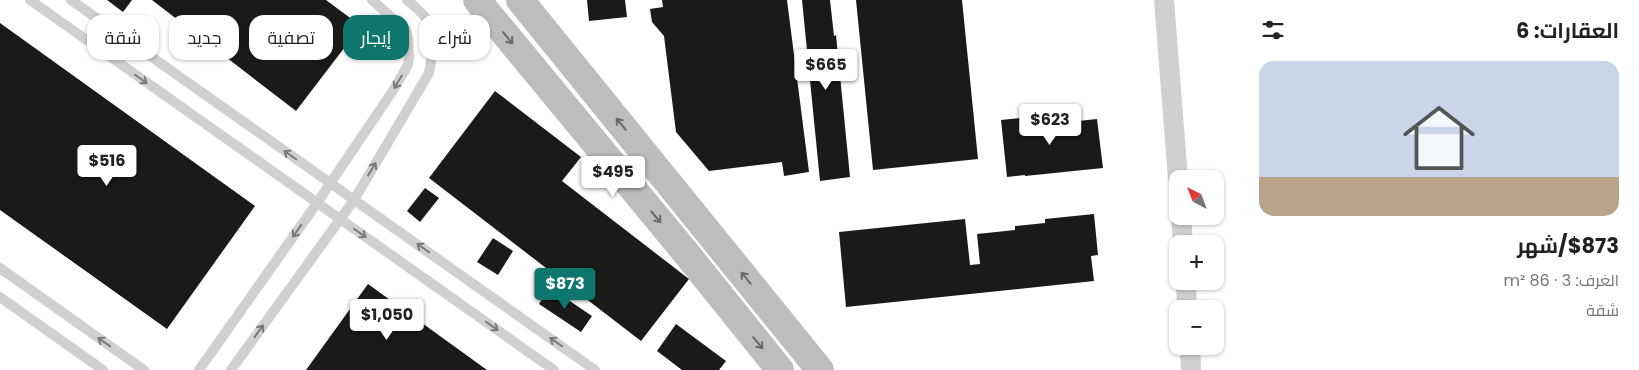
<!DOCTYPE html>
<html lang="ar">
<meta charset="utf-8">
<style>
body{margin:0;font-family:Poppins,Cairo,sans-serif;background:#f2f2f2;color:#222;direction:rtl;height:100vh;display:flex;flex-direction:column;font-size:19px;white-space:nowrap}
*{box-sizing:border-box;margin:0}
p{font-size:16px;color:#767676}
.icon{flex:none;width:28px;height:28px;fill:none;stroke:currentColor;stroke-width:2;stroke-linecap:round;stroke-linejoin:round}
.map{position:relative;flex:1;overflow:hidden;direction:ltr}
.panel{display:flex;flex-direction:column;background:#fff;width:400px}
.panel>*{flex:none}
.guide{position:absolute;left:15px;top:15px;width:475px;height:45px;direction:rtl;display:flex;gap:10px}
.needle{width:32px;rotate:318deg}
.fabs{position:absolute;left:1169px;top:170px;display:grid;gap:10px}
.fabs a{display:grid;place-items:center;width:55px;height:55px;border-radius:10px;background:#fff;box-shadow:0 1px 4px #0004;font-size:25px}
.price{position:absolute;translate:-50% -42px;padding:0 11px;border-radius:5px;background:#fff;color:#222;font-size:16px;line-height:32px;filter:drop-shadow(0 1px 2px #0008)}
.price::after{content:'';position:absolute;left:50%;top:30px;width:15px;height:11px;margin-left:-8px;background:inherit;clip-path:polygon(0 0,100% 0,50% 100%)}
.price.on{background:#0f766e;color:#fff}
ul{padding:0;list-style:none}
li{display:grid;align-content:center;gap:10px;height:265px;padding:0 20px}
li+li{border-top:1px solid #e0e0e0}
li span{display:grid;place-items:center;height:155px;border-radius:15px;color:#555}
li>.icon{margin-inline-start:auto}
span .icon{width:90px;height:90px;fill:#fffc;stroke-width:1}
li b{font-size:21px}
h2{display:flex;justify-content:space-between;align-items:center;height:60px;padding:0 20px;font-size:21px}
.pill{padding:0 18px;border-radius:15px;background:#fff;box-shadow:0 1px 4px #0004;font-size:18px;line-height:45px}
.pill.on{background:#0f766e;color:#fff}
main{display:flex;flex:1;min-height:0}
.map>svg:first-child{display:block}
</style>
<main>
<section class="panel">
<h2>العقارات: 6<svg class="icon" aria-label="filters" viewBox="0 0 24 24"><path d="M4 7h16M4 17h16"/><circle cx="9" cy="7" r="2"/><circle cx="15" cy="17" r="2"/></svg></h2>
<ul>
<li><span style="background:linear-gradient(#c9d6e8 75%,#b9a48a 0)"><svg class="icon" aria-label="home" viewBox="0 0 24 24"><path d="M3 11l9-7 9 7M6 9v11h12V9"/></svg></span><div><b>$873/شهر</b><p>الغرف: 3 · 86 m²</p><p>شقة</p></div></li>
</ul>
</section>
<div class="map">
<svg width="1239" height="370" viewBox="0 0 1239 370">
<rect width="100%" height="100%" fill="#fff"/>
<path fill="#1a1a1a" d="M107,0H132L123,12Z
M152,0H326L361,26L296,111Z
M587,0H625L627,17L589,21Z
M662,0H787L809,172L784,176L782,162L709,171L676,132L664,36L652,22L650,9L663,7Z
M802,0H830L834,36L836,35L850,177L820,181Z
M856,0H962L978,159L873,170Z
M0,23L255,206L167,329L0,210Z
M495,91L581,157L562,181L689,279L641,341L429,178Z
M1059,114L1060,123L1097,119L1103,168L1025,176V175L1007,177L1001,120Z
M425,188L439,198L420,222L407,211Z
M1094,214L1098,255L1091,256L1094,281L846,307L839,232L965,219L970,265L980,264L977,234L1015,230V226L1045,223V219Z
M493,238L513,251L498,275L477,262Z
M368,284L487,370H306Z
M549,287L592,316L581,332L539,304Z
M676,324L726,361L719,370H682L657,351Z"/>
<g fill="none" stroke-linecap="round" stroke-linejoin="round">
<path stroke="#d0d0d0" stroke-width="10" d="M30,0L554,370
M71,0L595,370
M0,268L144,370
M0,297L103,370
M199,370L317,203L394,89L408,65L409,57L408,37L406,30L372,0
M231,370L354,200L429,73C432,57 436,31 425,17C420,11 413,5 407,0"/>
<path stroke="#d0d0d0" stroke-width="20" d="M1164,0L1178,179
M1181,216L1183,244
M1186,281L1187,309
M1190,346L1191,370"/>
<path stroke="#bdbdbd" stroke-width="28" d="M477,0L686,253L780,370
M520,0L820,370"/>
</g>
<defs><path id="oneway-shaft" d="M-6 0H5M1.5-3L5.5 0L1.5 3" fill="none" stroke-width="1.6" stroke-linecap="round" stroke-linejoin="round" transform="scale(1.25)"/></defs>
<g stroke="#6a6a6a">
<use href="#oneway-shaft" transform="translate(508 38) rotate(50)"/>
<use href="#oneway-shaft" transform="translate(621 124) rotate(-129)"/>
<use href="#oneway-shaft" transform="translate(656 217) rotate(50)"/>
<use href="#oneway-shaft" transform="translate(746 278) rotate(-129)"/>
<use href="#oneway-shaft" transform="translate(758 343) rotate(51)"/>
</g>
<g stroke="#7a7a7a">
<use href="#oneway-shaft" transform="translate(141 79) rotate(35)"/>
<use href="#oneway-shaft" transform="translate(398 82) rotate(121)"/>
<use href="#oneway-shaft" transform="translate(290 155) rotate(-145)"/>
<use href="#oneway-shaft" transform="translate(372 169) rotate(-59)"/>
<use href="#oneway-shaft" transform="translate(297 231) rotate(125)"/>
<use href="#oneway-shaft" transform="translate(360 233) rotate(35)"/>
<use href="#oneway-shaft" transform="translate(423 248) rotate(-145)"/>
<use href="#oneway-shaft" transform="translate(492 326) rotate(35)"/>
<use href="#oneway-shaft" transform="translate(259 331) rotate(-54)"/>
<use href="#oneway-shaft" transform="translate(104 342) rotate(-145)"/>
<use href="#oneway-shaft" transform="translate(556 342) rotate(-145)"/>
</g>
</svg>
<div class="fabs">
<a><svg class="needle" viewBox="-14 -14 28 28"><path d="M0-13l5 13h-10z" fill="#e53935"/><path d="M0 13l5-13h-10z" fill="#767676"/></svg></a>
<a>+</a>
<a>−</a>
</div>
<b class="price" style="left:826px;top:91px">$665</b>
<b class="price" style="left:1050px;top:146px">$623</b>
<b class="price" style="left:107px;top:187px">$516</b>
<b class="price" style="left:613px;top:198px">$495</b>
<b class="price on" style="left:565px;top:310px">$873</b>
<b class="price" style="left:387px;top:341px">$1,050</b>
<div class="guide">
<a class="pill">شراء</a>
<a class="pill on">إيجار</a>
<a class="pill">تصفية</a>
<a class="pill">جديد</a>
<a class="pill">شقة</a>
</div>
</div>
</main>
